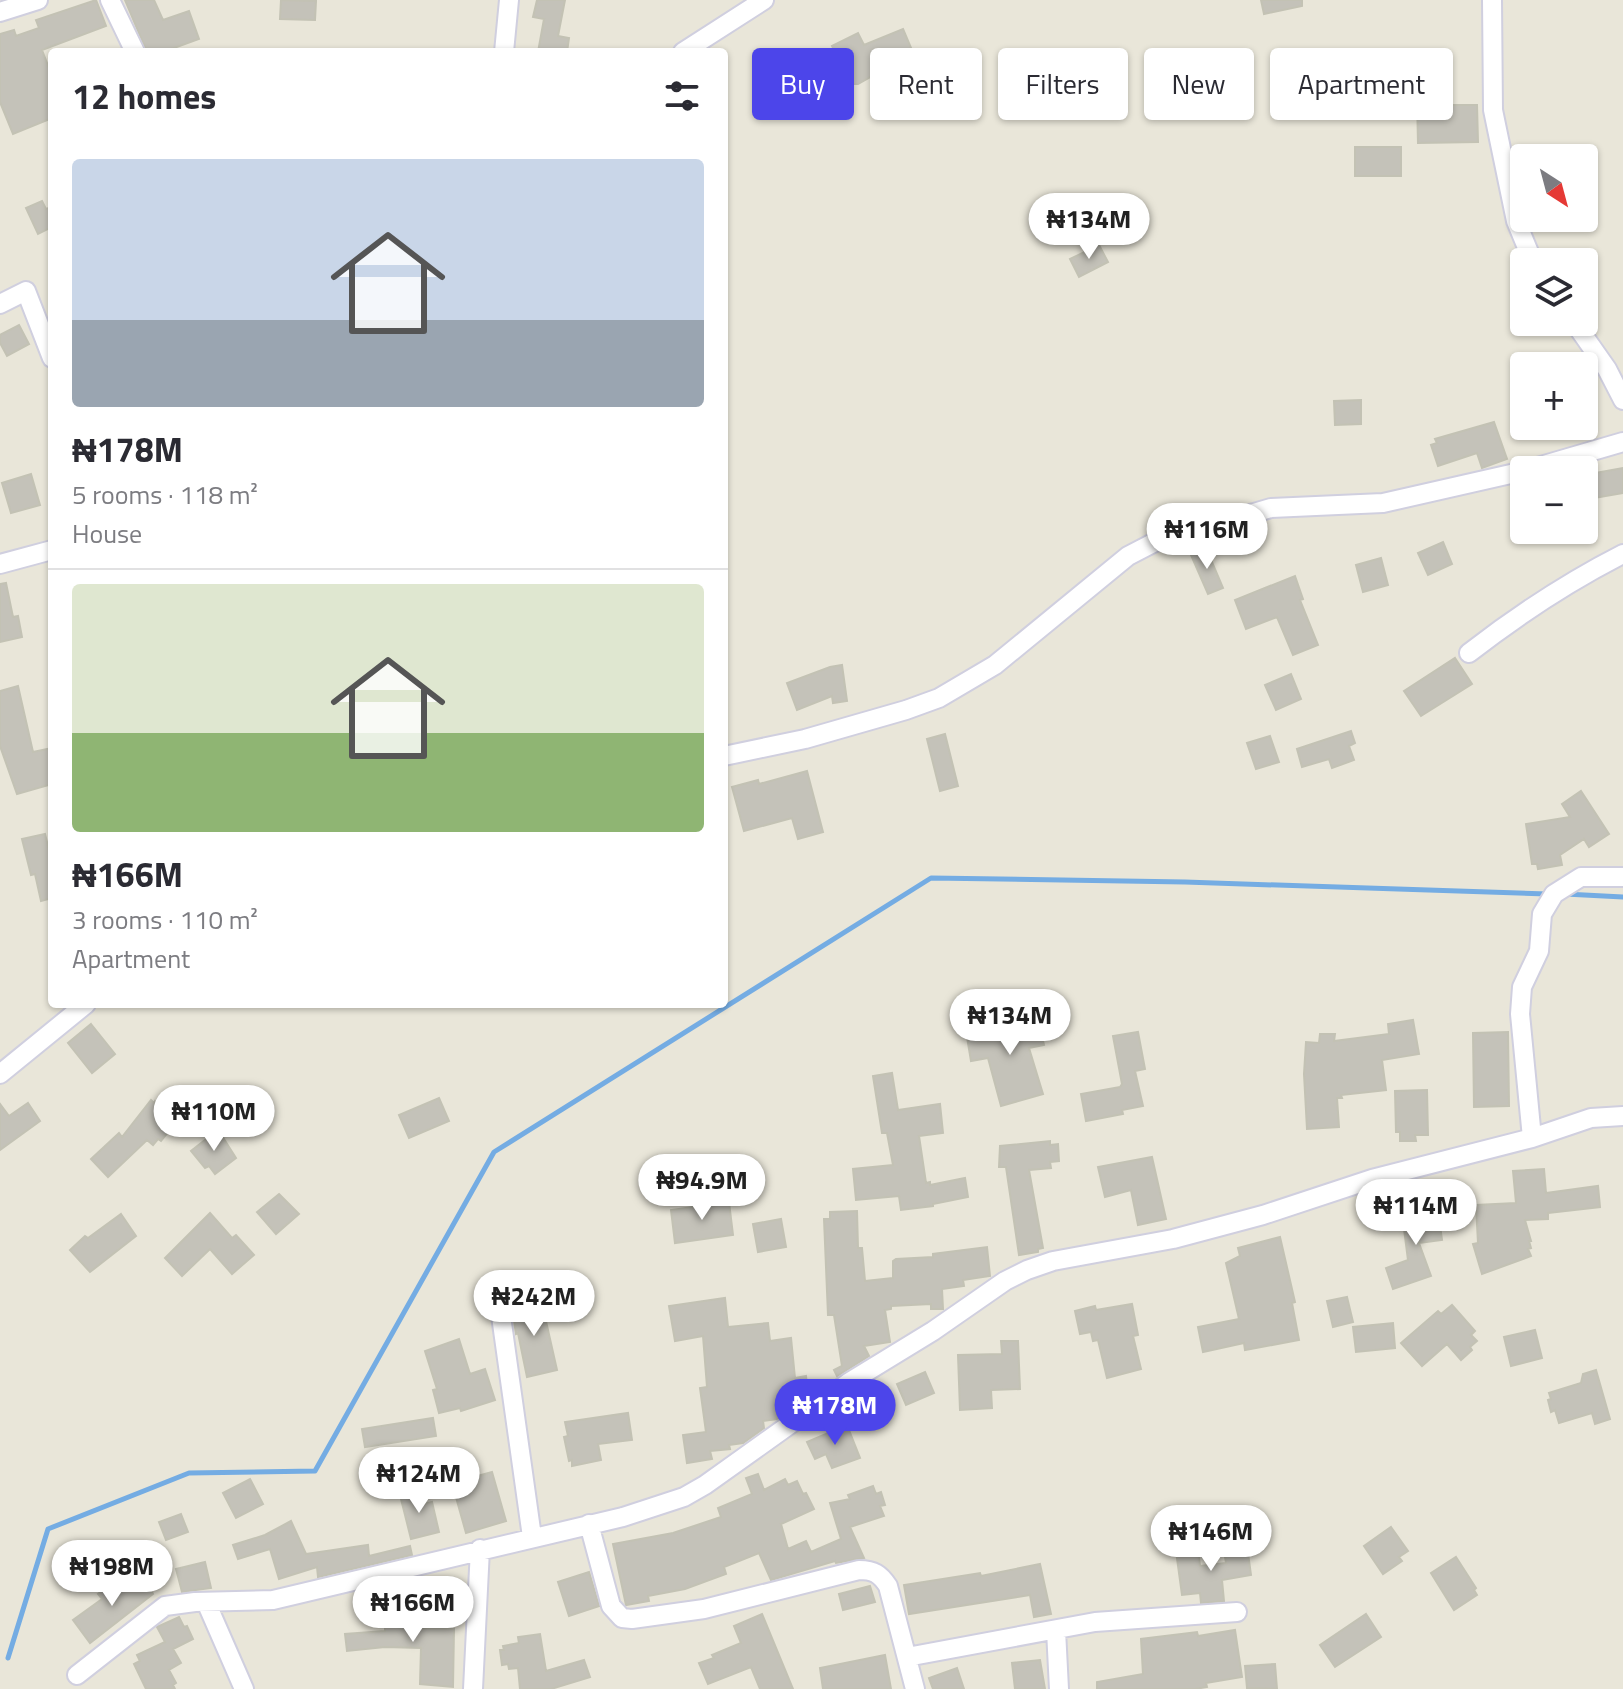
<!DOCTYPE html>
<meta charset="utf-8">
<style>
body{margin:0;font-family:"Titillium Web",sans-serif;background:#f7f7f7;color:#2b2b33;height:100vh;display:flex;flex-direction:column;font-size:30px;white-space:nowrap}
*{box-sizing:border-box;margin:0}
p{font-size:26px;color:#7c7c81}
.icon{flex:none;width:44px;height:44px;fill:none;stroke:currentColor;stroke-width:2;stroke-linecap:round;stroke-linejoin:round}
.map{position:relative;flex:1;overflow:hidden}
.drawer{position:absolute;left:48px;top:48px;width:680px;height:960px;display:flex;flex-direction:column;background:#fff;border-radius:8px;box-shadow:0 2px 6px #0004}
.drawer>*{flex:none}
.banner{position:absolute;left:752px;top:48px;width:750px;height:72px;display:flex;gap:16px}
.needle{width:52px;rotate:144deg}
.tools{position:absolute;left:1510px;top:144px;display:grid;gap:16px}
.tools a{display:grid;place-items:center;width:88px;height:88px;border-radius:8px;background:#fff;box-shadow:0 2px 6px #0004;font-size:40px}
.price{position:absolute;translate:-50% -68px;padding:0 18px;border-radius:28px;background:#fff;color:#222;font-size:26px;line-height:52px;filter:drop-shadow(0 2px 4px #0008)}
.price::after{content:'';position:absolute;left:50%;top:48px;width:24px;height:18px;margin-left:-12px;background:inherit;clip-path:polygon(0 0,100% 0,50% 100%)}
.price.selected{background:#4c45ea;color:#fff}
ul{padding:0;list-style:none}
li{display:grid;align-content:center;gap:16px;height:424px;padding:0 24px}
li+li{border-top:2px solid #e1e1e2}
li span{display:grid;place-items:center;height:248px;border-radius:8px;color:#555}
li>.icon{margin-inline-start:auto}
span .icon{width:144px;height:144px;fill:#fffc;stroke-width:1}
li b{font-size:34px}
h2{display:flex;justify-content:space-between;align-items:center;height:96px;padding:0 24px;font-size:34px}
.pill{padding:0 28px;border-radius:8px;background:#fff;box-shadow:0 2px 6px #0004;font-size:28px;line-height:72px}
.pill.selected{background:#4c45ea;color:#fff}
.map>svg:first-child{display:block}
</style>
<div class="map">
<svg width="1623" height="1689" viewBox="0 0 1623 1689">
<rect width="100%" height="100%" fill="#e9e6d9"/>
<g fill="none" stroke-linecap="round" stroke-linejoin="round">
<path stroke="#74ace3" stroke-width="5" d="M1565,894L1623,897
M8,1658L48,1529L189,1473L315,1471L494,1152L931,878L1185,882L1547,894"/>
</g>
<path fill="#c4c2b9" stroke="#c3c2b4" stroke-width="2" d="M96,0L106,26L42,50L52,76V118L13,134L0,102V34L14,30L16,36L39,28L36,20Z
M125,0H154L163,20L189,11L199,39L163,52H147Z
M281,0L316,1L315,20L280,19Z
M537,0H565L558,36L569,38L567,52H538L544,19L533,17Z
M1261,0H1302V6L1264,14Z
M903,29L914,55L878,70L879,72L858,84H852L832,46L858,33L864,45Z
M813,62L826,82L824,83L832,97L829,99L834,106L818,116L794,75Z
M1411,74H1447V105H1477L1478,142L1418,143L1417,99H1412Z
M1355,147H1401V176H1355Z
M42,201L46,209L52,207V227L38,234L26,208Z
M1099,245L1108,262L1079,277L1070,259Z
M19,325L29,344L7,356L0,343V335Z
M1361,400V424L1335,425L1334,401Z
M1494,422L1507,459L1482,468L1477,453L1438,466L1431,445L1437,443L1435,439Z
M1623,468V493L1588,499L1584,475Z
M31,474L40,505L11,513L2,483Z
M1443,542L1452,564L1428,575L1418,553Z
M1206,548L1223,588L1208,594L1191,555Z
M1381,558L1388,585L1363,592L1356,565Z
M1295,576L1303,599L1300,600L1318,645L1293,655L1277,617L1246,629L1235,600Z
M6,583L13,617L18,616L22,637L0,642V584Z
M1455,658L1472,684L1421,716L1404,691Z
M842,665L847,701L833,703L832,696L797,710L787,683L830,667Z
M1291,674L1301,699L1276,710L1265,685Z
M18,686L33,752L52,748V784L17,794L0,746V691Z
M1351,731L1355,743L1349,746L1354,760L1332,768L1329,759L1302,767L1297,749Z
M945,734L958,786L940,791L927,739Z
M1270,736L1279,762L1256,769L1247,743Z
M807,771L823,832L798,839L792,818L744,831L732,787L758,780L759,784Z
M1581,791L1609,834L1589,847L1584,839L1560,855L1562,865L1538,869L1537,864H1532L1526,824L1570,817L1562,804Z
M45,834L52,862V898L41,901L35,874L31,875L22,839Z
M1037,1015L1044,1045L1029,1048L1043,1094L1001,1106L988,1058L971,1061L966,1031Z
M1413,1020L1419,1054L1382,1060L1386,1090L1341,1095L1342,1098H1337L1339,1127L1307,1129L1304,1074L1306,1042L1319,1043L1320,1034H1335L1334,1041L1389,1034L1388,1024Z
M91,1024L115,1054L92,1073L68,1043Z
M1138,1032L1145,1069L1135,1071L1143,1106L1122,1110L1123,1114L1086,1121L1081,1094L1120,1087L1122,1084L1113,1036Z
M1508,1032L1509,1106L1474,1107L1473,1033Z
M892,1073L898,1110L940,1104L943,1133L919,1136L926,1183L930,1182V1185L965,1178L968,1197L933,1204V1206L901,1210L899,1196L856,1200L853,1169L893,1165L887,1133H882L873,1076Z
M1427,1090L1428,1135H1415L1416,1141H1400V1132H1396L1395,1091Z
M439,1098L449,1121L409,1138L399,1115Z
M151,1100L154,1103L155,1101L174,1118L166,1128L169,1131L161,1141L158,1139L153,1145L147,1140L108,1177L91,1159L119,1133L122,1137Z
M28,1103L40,1121L0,1150V1104L9,1116Z
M214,1133L218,1139L222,1136L236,1158L215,1174L209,1166L205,1168L191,1151Z
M1050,1141V1145L1058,1144L1059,1161L1050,1162L1051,1168L1029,1170L1043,1248L1038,1249V1252L1019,1255L1006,1167H999L1000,1146Z
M1152,1157L1166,1219L1138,1225L1131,1190L1105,1197L1098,1167Z
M1544,1169L1546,1193L1598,1186L1600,1207L1548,1213V1219L1525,1220L1531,1241H1529L1531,1248L1528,1249L1531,1256L1482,1274L1473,1244L1478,1243L1476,1205L1516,1203L1513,1171Z
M279,1194L299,1214L276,1234L257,1212Z
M729,1202L733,1235L675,1243L671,1210Z
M1422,1210L1438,1211L1442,1240L1419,1243L1431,1276L1393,1289L1386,1268L1408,1260L1402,1213Z
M857,1211L858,1248H862L865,1281L893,1278V1261L896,1259L933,1257V1254L987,1247L990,1276L963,1280L964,1286L942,1289L943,1309H931V1304L891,1306V1309L885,1310L890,1342L864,1346L869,1356L837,1376L834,1370L842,1366L834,1315H828L824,1219H830V1212Z
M210,1213L232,1238L236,1235L254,1255L232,1274L210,1249L182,1276L165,1258Z
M121,1214L136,1236L90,1272L70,1250L85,1236L88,1238Z
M781,1219L786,1247L758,1252L753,1224Z
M1280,1237L1295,1302L1292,1303L1299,1340L1245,1350L1244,1343L1203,1352L1198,1327L1239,1319L1226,1263L1240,1256L1238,1248Z
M1347,1297L1353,1322L1333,1327L1327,1301Z
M725,1298L728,1327L768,1323L770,1341L791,1338L795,1378L806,1376L808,1396L777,1419L763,1421L764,1428L743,1443L729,1445L730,1449L710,1451L712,1459L687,1463L683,1435L706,1432L700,1388L707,1387L703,1336L675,1341L669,1306Z
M541,1299L557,1370L527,1377L518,1333L516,1334L513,1314L509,1307Z
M1132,1304L1138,1335L1133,1336L1141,1369L1107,1378L1098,1340L1093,1341L1091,1332L1080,1334L1075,1311L1095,1306L1096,1310Z
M1452,1305L1475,1331L1471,1335L1477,1341L1470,1347L1472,1350L1461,1360L1447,1344L1422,1366L1401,1343L1438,1311L1441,1314Z
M1393,1323L1395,1348L1356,1352L1353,1327Z
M1535,1330L1542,1358L1511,1366L1504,1337Z
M459,1339L470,1374L485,1369L495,1400L461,1411L460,1408L439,1413L433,1390L437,1389L425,1351Z
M1001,1341H1018L1020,1389L991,1390L992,1408L960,1410L958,1355L1002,1354Z
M1596,1370L1610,1419L1595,1424L1592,1413L1559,1423L1555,1410L1551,1412L1548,1400L1551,1399L1549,1393L1581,1383L1583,1374Z
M925,1372L934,1393L906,1405L897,1384Z
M628,1413L632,1440L598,1444L601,1460L572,1466V1460L569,1461L564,1437L568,1436L565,1422Z
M433,1418L436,1436L365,1447L362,1429Z
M847,1425L860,1458L832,1468L826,1454L815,1459L807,1442Z
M492,1472L506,1521L466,1533L452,1483Z
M758,1474L764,1490L785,1479L788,1485L797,1481L803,1494L806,1493L814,1509L781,1524L788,1549L806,1541L811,1552L841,1539L830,1503L850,1499L848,1495L873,1486L876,1494L881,1492L885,1505L880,1506L884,1516L850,1527L864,1558L836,1563L835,1561L771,1580L759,1553L724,1567L726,1574L685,1589L648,1596L649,1601L626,1605L613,1544L673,1533L721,1517L718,1508L752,1494L746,1478Z
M250,1479L263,1504L236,1518L223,1493Z
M421,1490L424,1504L432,1502L439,1532L411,1539L400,1495Z
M181,1514L188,1532L166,1540L159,1522Z
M291,1521L306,1554L368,1545L369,1556L410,1546L412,1555L318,1577L317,1567L279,1579L270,1549L238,1559L233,1545L265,1535Z
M1391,1527L1408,1551L1399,1557L1402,1561L1383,1574L1364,1546Z
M1247,1546L1251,1575L1222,1580L1224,1601L1201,1603L1200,1593L1182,1595L1176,1551L1198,1548L1200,1566L1226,1563L1224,1550Z
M1456,1557L1476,1588L1474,1590L1477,1595L1454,1610L1431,1573Z
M205,1562L211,1588L182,1592L176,1569Z
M1040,1564L1051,1614L1034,1617L1030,1595L909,1614L904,1585L980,1573L981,1576Z
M589,1572L599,1606L569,1616L558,1582Z
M121,1577L129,1588L146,1580L153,1594L90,1643L73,1620L102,1599L98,1594Z
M870,1586L875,1602L843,1610L839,1594Z
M414,1606L415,1628L454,1629L453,1687L420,1684L421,1648L385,1647L347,1651L345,1634L385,1631V1607Z
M762,1614L793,1689H760L751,1667L708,1684L699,1663L714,1658L712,1655L741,1643L734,1626Z
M1366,1614L1381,1637L1335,1667L1320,1645Z
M179,1617L184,1627L187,1626L193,1639L173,1649L181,1663L169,1670L176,1683L173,1685L175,1689H146L134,1664L140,1661L137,1655L165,1642L157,1627Z
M1235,1630L1242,1677L1206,1683L1207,1687L1195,1689H1097V1682L1143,1674L1141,1639L1197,1632L1198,1636Z
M540,1634L546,1671L584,1660L590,1677L551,1689H520L518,1668L509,1669L508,1664L502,1665L500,1650H504L503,1646L519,1643L518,1637Z
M885,1655L891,1689H823L820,1668Z
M1040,1660L1045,1689H1015L1012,1663Z
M1275,1664L1277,1689L1247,1688L1245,1666Z
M957,1668L964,1689H933L929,1678Z"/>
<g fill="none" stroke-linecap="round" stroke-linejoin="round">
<defs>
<path id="minor" d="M110,0L135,52
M1492,0L1493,110L1516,221L1533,262
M0,12L38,0
M504,52L509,0
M683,52L764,0
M0,304L26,291L52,358
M1574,322L1607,369L1623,400
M1527,470L1623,442
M0,564L52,550
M1469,653C1518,615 1568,582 1623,554
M724,756L805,739L906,710L939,698L995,665L1128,556L1155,542L1271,508L1383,503L1524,471
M0,1074L86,1004
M1532,1138L1520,1014L1522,987L1539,951L1542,914L1554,894L1581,877H1623
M501,1316L532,1537
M589,1524L611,1606L622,1618L632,1619L704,1609L859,1570C874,1570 880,1574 888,1586L915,1689
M206,1602L244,1689
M1056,1630L1059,1689
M907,1657L1095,1622L1237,1612
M77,1675L165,1606L195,1602L273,1600L623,1517L684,1497L705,1485L848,1383L933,1331L1005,1281L1027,1270L1053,1261L1173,1239L1263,1215L1372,1179L1532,1138L1591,1118L1623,1116
M473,1689L480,1549"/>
</defs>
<use href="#minor" stroke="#d0cfdf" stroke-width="22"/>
<use href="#minor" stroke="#fff" stroke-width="18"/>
</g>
</svg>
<div class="tools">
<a><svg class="needle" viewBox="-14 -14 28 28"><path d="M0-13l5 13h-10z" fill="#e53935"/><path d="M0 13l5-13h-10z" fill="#7c7c81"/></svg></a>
<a><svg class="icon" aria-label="layers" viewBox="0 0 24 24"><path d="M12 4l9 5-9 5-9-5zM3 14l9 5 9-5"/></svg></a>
<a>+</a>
<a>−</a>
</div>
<b class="price" style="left:1089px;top:261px">₦134M</b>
<b class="price" style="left:1207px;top:571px">₦116M</b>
<b class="price" style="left:1010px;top:1057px">₦134M</b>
<b class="price" style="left:214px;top:1153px">₦110M</b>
<b class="price" style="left:702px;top:1222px">₦94.9M</b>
<b class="price" style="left:1416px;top:1247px">₦114M</b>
<b class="price" style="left:534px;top:1338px">₦242M</b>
<b class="price selected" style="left:835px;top:1447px">₦178M</b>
<b class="price" style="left:419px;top:1515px">₦124M</b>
<b class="price" style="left:1211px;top:1573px">₦146M</b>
<b class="price" style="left:112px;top:1608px">₦198M</b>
<b class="price" style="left:413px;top:1644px">₦166M</b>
<div class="banner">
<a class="pill selected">Buy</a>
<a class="pill">Rent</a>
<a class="pill">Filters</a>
<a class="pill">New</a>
<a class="pill">Apartment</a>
</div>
<section class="drawer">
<h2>12 homes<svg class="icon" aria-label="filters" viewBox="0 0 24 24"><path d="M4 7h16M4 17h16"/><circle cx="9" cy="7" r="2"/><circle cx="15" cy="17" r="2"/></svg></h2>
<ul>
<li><span style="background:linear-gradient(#c9d6e8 65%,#9aa5b1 0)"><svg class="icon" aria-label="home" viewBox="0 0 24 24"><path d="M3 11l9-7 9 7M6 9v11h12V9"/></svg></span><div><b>₦178M</b><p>5 rooms · 118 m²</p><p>House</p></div></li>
<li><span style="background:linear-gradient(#dfe7d0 60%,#8fb573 0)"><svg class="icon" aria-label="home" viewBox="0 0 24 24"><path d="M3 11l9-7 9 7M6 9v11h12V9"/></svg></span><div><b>₦166M</b><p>3 rooms · 110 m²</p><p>Apartment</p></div></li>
</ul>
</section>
</div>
